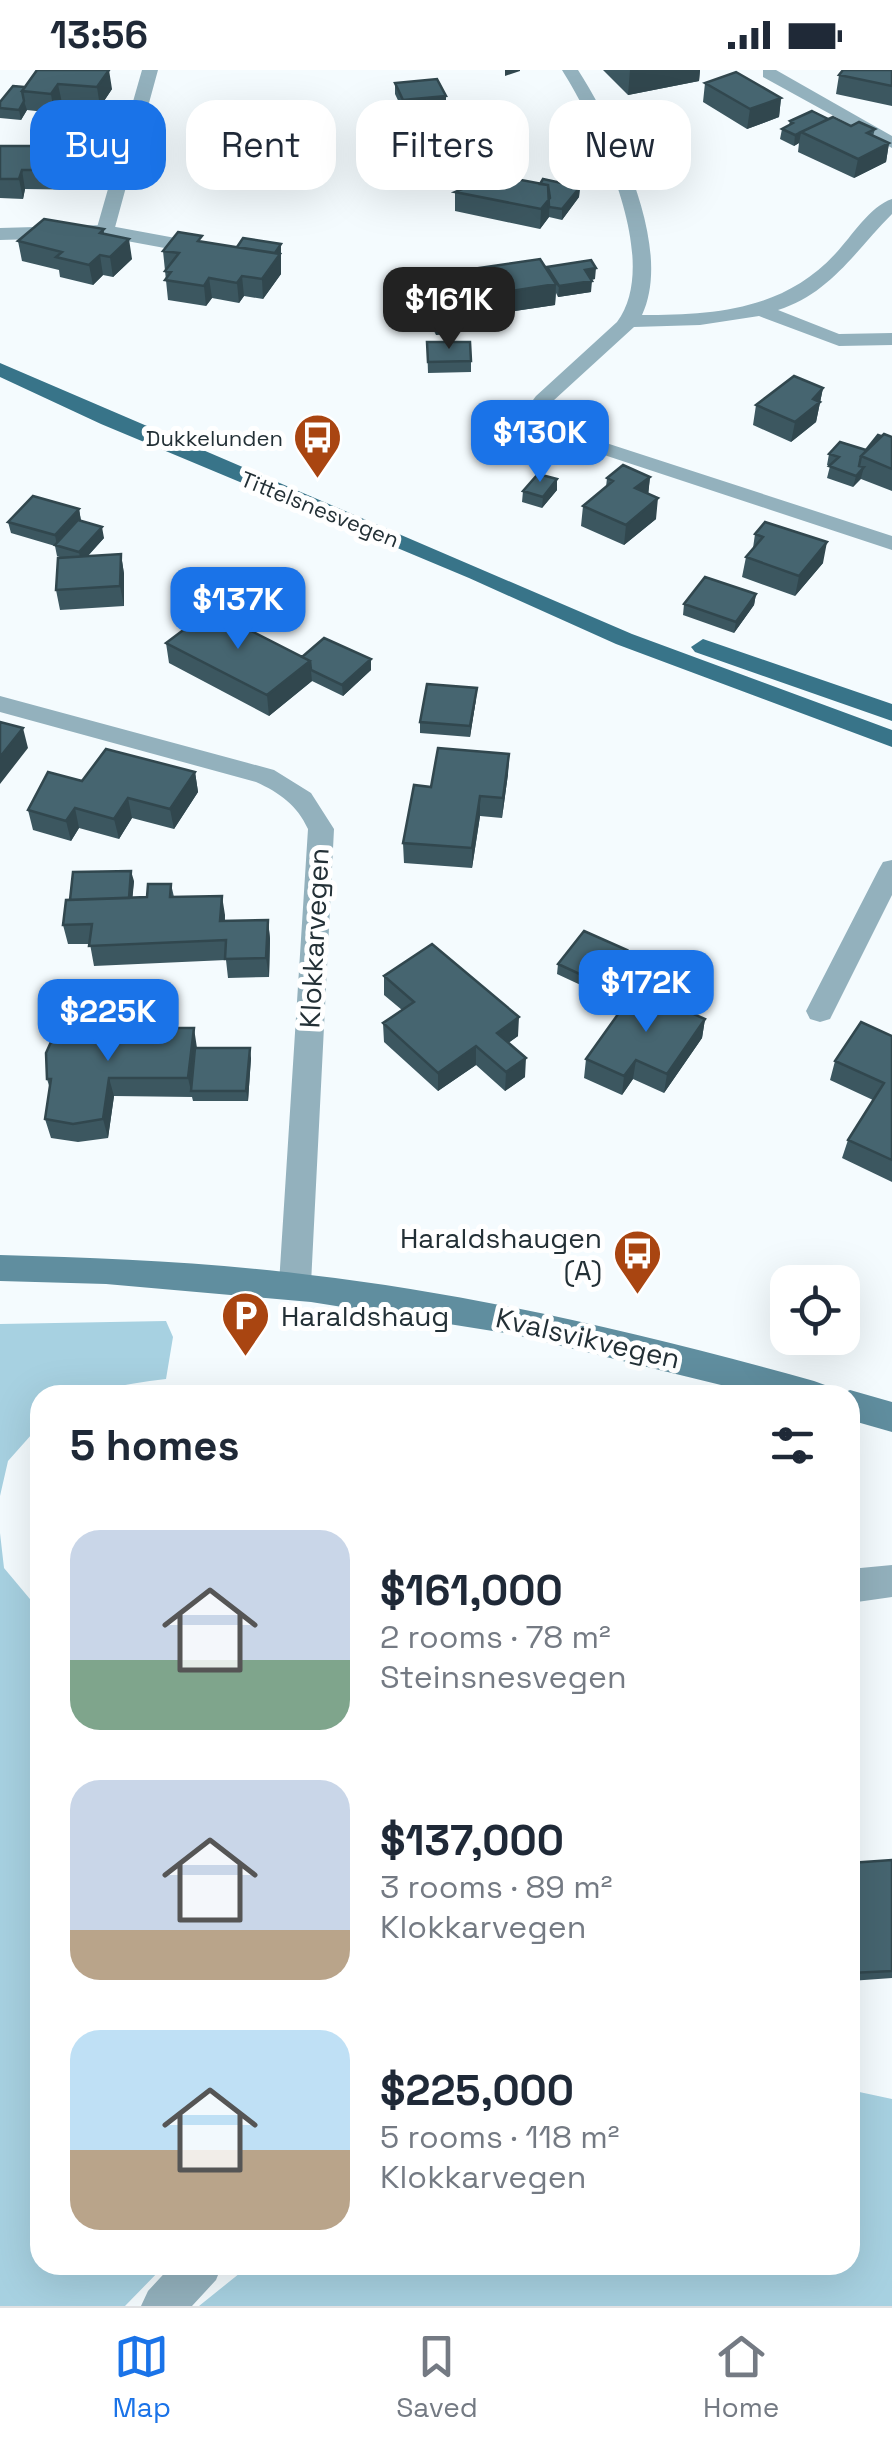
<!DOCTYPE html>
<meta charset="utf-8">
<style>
body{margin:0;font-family:"Space Grotesk",sans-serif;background:#f2f2f3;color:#1f2937;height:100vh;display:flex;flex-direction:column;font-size:38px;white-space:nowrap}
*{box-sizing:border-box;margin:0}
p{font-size:32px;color:#747a83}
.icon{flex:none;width:55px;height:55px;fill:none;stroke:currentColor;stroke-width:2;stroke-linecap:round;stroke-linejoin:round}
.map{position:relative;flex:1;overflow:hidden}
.drawer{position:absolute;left:30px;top:1315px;width:830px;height:890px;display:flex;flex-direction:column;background:#fff;border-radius:30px;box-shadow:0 10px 40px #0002}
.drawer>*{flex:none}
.top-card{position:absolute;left:30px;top:30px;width:832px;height:90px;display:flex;gap:20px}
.fabs{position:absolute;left:770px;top:1195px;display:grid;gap:20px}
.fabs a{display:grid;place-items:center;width:90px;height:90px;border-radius:20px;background:#fff;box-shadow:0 10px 40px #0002;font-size:50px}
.price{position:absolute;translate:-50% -85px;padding:0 22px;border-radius:20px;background:#1a73e8;color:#fff;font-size:32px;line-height:65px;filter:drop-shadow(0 2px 5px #0008)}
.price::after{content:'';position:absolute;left:50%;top:60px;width:30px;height:22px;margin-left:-15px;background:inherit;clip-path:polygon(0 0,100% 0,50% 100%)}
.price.on{background:#222;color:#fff}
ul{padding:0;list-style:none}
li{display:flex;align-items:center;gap:30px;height:250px;padding:0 40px}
li span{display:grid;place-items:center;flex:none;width:280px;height:200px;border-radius:30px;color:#555}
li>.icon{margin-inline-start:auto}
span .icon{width:120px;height:120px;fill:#fffc;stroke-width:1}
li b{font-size:42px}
h2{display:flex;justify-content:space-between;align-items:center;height:120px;padding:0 40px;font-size:42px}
.chip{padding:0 35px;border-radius:30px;background:#fff;box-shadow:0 10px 40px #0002;font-size:35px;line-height:90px}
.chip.on{background:#1a73e8;color:#fff}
.status{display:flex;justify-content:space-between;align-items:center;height:70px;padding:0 50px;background:#fff;direction:ltr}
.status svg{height:28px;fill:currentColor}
.tabs{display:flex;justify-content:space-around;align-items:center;height:140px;border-top:2px solid #e0e1e3;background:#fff;font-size:28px;color:#747a83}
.tabs a{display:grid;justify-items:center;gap:5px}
.tabs .on{color:#1a73e8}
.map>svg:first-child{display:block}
</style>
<div class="status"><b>13:56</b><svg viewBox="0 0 49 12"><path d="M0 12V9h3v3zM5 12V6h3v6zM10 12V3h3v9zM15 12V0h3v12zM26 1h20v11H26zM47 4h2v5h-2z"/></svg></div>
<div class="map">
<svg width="892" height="2236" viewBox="0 0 892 2236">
<rect width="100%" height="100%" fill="#f4fbfe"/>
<path fill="#a7d1e1" d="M166,1251L173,1267L166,1309C122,1314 83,1325 40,1325V1355L8,1391L0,1426V1254Z
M0,1463L4,1498L40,1541V2195H165L125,2236H0Z
M850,2020L892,2029V2236H199L250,2195H850Z"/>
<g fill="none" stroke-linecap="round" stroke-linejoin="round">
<path fill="#93b1bd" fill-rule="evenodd" d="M105,155L208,174L217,180L208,186L105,167L0,170V158Z
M892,790V825L830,949L820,952L810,949L806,941L879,799L883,792Z
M892,1495V1527L850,1533V1499Z
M172,2195H222L216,2210L192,2236H141L148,2221Z"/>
<path fill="#93b1bd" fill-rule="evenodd" d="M142,0H158L114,161L105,167L96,161Z
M562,0H578C615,58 674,177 642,245C715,245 784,240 836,183C852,166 870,136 892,129V144C856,180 830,224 778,240L839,264L892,263V275L839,276L759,246L700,255L634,257L553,331L557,345L600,371L892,466V480L586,379C562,369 535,360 533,330L536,326L617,252C663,191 597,56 562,0Z
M763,0H776L892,66V78L763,7Z
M0,626L274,700L311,723L334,759L311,1214L306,1223L295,1227L284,1223L279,1214L308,759C297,735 280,723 256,712L0,642Z"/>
<path fill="#608e9f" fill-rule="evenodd" d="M0,1185C104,1188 207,1192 310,1205C481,1225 648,1265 814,1311L825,1315L830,1325H762L512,1264L311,1232L106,1214L0,1211Z
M850,1320L892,1332V1362L850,1350V1325H838Z"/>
<path fill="#387489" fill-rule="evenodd" d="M0,293L632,564L892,660V677L616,574L469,508L101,354L0,307Z
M703,569L892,634V651L695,582L691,577Z"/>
</g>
<path fill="#3c5760" d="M37,0L112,19L100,37L62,33L54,43L27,40L21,50L0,48V32L25,17Z
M603,0H700L699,11L628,25Z
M892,0V36L836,24L839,5Z
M395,13L446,36L403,41L395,24Z
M705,13L781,28L779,47L747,59L703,32Z
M456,46L524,69V89L439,93L432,71V51L456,49Z
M790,51L851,56L875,59L873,66L889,73L886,92L854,108L798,82L799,73L794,76L780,69L782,59L789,55Z
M0,76H90L93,96L87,120L25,119L23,129L0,128Z
M540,114L580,117L579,127L562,150L549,147L540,159L455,141V122Z
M104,159V164L132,189L113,207L103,205L93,215L60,207L59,200L22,191L18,171Z
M203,172L281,185L280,187L281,204L263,229L244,226L239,233L212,228L206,236L168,230L163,181Z
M547,197L595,209L591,210V222L558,227L556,223L555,235L460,249L445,223V203L547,200Z
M429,240L459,262L436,265L429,251Z
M427,272L471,291V302L428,303Z
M823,318L816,352L791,372L753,355L756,335Z
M892,367V421L861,409L853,417L827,408L830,396L827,395L829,384L866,380Z
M650,407L648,424L656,449L624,475L581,456L583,436L606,417L607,408Z
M557,409V420L542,438L522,432L523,421Z
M79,439L81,451L104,468L88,486L121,484L124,504V536L60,540L56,520L62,488L57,486L55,476L11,463L8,452Z
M755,464L823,493L795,526L742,507L746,487L753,478Z
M756,524L754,535L734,563L683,545L684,534Z
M166,573L302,587L371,600L343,626L312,611L269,646L169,593Z
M476,629L470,667L420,663V652Z
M509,684L508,704L502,748L480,746L472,798L404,793L403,773L431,717Z
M195,702L198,722L174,759L132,748L119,769L79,758L71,771L33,760L28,740L82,711Z
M134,811L132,828L147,827L171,814L174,827L225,845V851L268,850L270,869L269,907L228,908L226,890L94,896L90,874H68L63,855L70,830Z
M627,880L626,891L600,924L557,904L558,894Z
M384,906L518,966L508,973L525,1007L505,1021L476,995L438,1021L384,972L383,953L402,940L384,925Z
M705,949L702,968L664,1023L633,1009L622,1025L584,1008L586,989Z
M116,958L197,978L251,988L248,1031H193L192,1027L114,1026L108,1068L78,1072L51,1068L45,1049L50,1019L47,1009Z
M892,966V1112L842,1088L848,1070L873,1030L830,1010L835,991Z
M892,1790V1908L850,1911V1793Z"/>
<path fill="#31474e" d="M109,0L112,19L100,37L97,17Z
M505,0H520V1L505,6Z
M630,0H700L699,11L628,25Z
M58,14L62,33L54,43L51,24Z
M446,26V36L403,41V30Z
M781,28L779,47L747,59L750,39Z
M24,31L27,40L21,50L19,40Z
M801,63L799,73L794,76L795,65Z
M889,73L886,92L854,108L858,89Z
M90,76L93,96L87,120L84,100Z
M22,100L25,119L23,129L19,109Z
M580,117L579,127L562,150V139Z
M550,128L549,147L540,159L541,139Z
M129,169L132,189L113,207L110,187Z
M281,174V204L263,229L262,209L272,186Z
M100,185L103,205L93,215L89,195Z
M596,198L595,209L584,211L585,200Z
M242,206L244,226L239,233L237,213Z
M209,208L212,228L206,236L204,216Z
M592,211L591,222L558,227L559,216Z
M556,214L555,235L460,249V229Z
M459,251V262L436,265V254Z
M823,318L816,352L791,372L795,352Z
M864,397L861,408L853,417L856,406Z
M650,407L648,427L635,418Z
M557,409V420L542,438L543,427Z
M658,428L656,449L624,475L626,455Z
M79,439L81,451L57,476L55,465Z
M102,457L104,468L81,493L79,482Z
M827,472L823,493L795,526L799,506Z
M121,484L124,504V536L120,516Z
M756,524L754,535L734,563L736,552Z
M371,589V600L343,626L342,615Z
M310,591L312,611L269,646L267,625Z
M477,618L476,629L470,667V656Z
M23,658L28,678L0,714V687Z
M509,684L508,704L502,748L503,728Z
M195,702L198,722L174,759L170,739Z
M480,726V746L472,798V778Z
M128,728L132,748L119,769L114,749Z
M75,738L79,758L71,771L66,751Z
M131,801L134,811L131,845L129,834Z
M222,826L225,845L223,870L220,851Z
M268,850L270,869L269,907L266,888Z
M627,880L626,891L600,924L601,914Z
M519,947L518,966L496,982L497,963Z
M705,949L702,968L664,1023L667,1004Z
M194,958L197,978L191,1021L188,1008Z
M476,976V995L438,1021V1003Z
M250,978L251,988L248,1031L246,1021Z
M526,988L525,1007L505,1021L506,1002Z
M636,990L633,1009L622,1025L624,1006Z
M109,1008L114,1026L108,1068L103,1049Z"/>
<path fill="#466570" stroke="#31474e" stroke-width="2.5" d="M37,0H109L97,17L58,14L51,24L22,21Z
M843,0H892V16L839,5Z
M736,2L781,28L750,39L705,13Z
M437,9L446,26L403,30L395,13Z
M13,16L25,17L22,21L24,31L19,40L0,38V32Z
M812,41L828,49L795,65L782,59L793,53L790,51Z
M514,42L524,69L439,73L432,51L457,49L456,46Z
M833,47L851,56L859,52L875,59L867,63L889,73L858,89L801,62Z
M0,76H90L84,100H22L19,109H0Z
M495,105L548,115L550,128L541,139L455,122Z
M543,109L580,117L562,139L549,137L548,115L540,114Z
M44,149L104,159L100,163L129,169L110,187L100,185L89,195L56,187L62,182L18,171Z
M178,162L202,166L198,171L280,184L262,209L242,206L237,213L209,208L204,216L165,210L171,202L165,201L179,183L163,181Z
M243,168L281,174L275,183L237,177Z
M540,189L556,214L460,229L445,203Z
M591,190L596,198L585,200L592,211L559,216L547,197Z
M452,237L459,251L436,254L429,240Z
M427,272H470L471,291L428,292Z
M794,306L823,318L813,329L820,332L795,352L756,335Z
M884,364L892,367V399L861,386Z
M878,365L881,366L861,386L859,396L864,397L856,406L829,396L839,387L829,384L840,372L866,380Z
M623,395L650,407L635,418L658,428L626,455L583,436L613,411L607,408Z
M538,404L557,409L543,427L523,421Z
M33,426L79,439L55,465L8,452Z
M78,450L102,457L79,482L55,475Z
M765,452L827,472L799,506L746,487L763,467L755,464Z
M121,484L120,516L56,520L58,488Z
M705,507L756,524L736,552L684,534Z
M210,540L310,591L267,625L166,573Z
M324,568L371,589L342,615L311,600L310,591L302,587Z
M427,614L477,618L470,656L420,652Z
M0,652L23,658L0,687Z
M438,678L509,684L503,728L480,726L472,778L403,773L414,715L431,717Z
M106,679L195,702L170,739L128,728L114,749L75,738L66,751L28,740L48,702L82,711Z
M131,801L129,828L70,830L73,802Z
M148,814H171L170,827L222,826L220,851L268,850L266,888L225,889L226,870L89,876L92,854L63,855L66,830L147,827Z
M584,861L627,880L601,914L558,894Z
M432,874L519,947L497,963L526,988L506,1002L476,976L438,1003L383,953L414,932L384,906Z
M636,919L705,949L667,1004L636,990L624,1006L586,989Z
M88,949L115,952L114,958H194L188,1008H109L103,1049L73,1054L45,1049L51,1009H47L46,983L60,952Z
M861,952L892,966V1090L848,1070L884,1013L835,991Z
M195,978H250L246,1021H191Z
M892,1790V1901L850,1903V1793Z"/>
<defs>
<symbol id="bus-pin" viewBox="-11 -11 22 30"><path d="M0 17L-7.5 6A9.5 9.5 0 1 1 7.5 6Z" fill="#a94511" stroke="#fff"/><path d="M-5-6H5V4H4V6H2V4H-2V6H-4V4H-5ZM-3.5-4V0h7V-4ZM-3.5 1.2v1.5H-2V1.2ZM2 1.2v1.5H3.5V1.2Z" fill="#fff"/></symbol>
<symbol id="parking-pin" viewBox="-11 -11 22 30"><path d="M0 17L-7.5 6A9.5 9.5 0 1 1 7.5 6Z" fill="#a94511" stroke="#fff"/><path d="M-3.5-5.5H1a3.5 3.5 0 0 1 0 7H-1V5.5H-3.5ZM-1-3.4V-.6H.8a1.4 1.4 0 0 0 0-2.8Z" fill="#fff"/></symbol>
</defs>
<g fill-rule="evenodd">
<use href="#bus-pin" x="290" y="340" width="55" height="75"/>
<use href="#bus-pin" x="610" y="1156" width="55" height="75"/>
<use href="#parking-pin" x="218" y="1218" width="55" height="75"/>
</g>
<g text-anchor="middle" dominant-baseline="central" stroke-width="10" stroke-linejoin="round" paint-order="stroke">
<g font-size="22" fill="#233036" stroke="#fff" text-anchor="end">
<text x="283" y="368">Dukkelunden</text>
</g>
<g font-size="22" fill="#233036" stroke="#fff">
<text transform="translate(320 439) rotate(22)">Tittelsnesvegen</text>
</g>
<g font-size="28" fill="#233036" stroke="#fff">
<text transform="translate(314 868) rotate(-87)">Klokkarvegen</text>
<text transform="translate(588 1268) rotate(13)">Kvalsvikvegen</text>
</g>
<g font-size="28" fill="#233036" stroke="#fff" text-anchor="end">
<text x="602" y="1168">Haraldshaugen<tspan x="602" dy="32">(A)</tspan></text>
<text x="281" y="1246" text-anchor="start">Haraldshaug</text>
</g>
</g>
</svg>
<div class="fabs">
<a><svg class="icon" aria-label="locate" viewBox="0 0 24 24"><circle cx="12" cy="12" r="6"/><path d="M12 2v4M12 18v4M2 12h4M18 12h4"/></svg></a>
</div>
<b class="price on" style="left:449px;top:282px">$161K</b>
<b class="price" style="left:540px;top:415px">$130K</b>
<b class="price" style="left:238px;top:582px">$137K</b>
<b class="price" style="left:646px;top:965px">$172K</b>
<b class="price" style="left:108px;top:994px">$225K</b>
<div class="top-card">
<a class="chip on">Buy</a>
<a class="chip">Rent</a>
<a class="chip">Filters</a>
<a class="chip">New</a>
</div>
<section class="drawer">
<h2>5 homes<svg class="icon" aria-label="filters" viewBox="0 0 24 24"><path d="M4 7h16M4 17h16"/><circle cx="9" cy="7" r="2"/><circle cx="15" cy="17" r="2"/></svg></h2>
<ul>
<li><span style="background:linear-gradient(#c9d6e8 65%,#7fa58c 0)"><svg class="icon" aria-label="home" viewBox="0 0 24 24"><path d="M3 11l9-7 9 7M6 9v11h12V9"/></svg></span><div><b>$161,000</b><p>2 rooms · 78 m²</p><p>Steinsnesvegen</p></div></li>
<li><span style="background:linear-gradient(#c9d6e8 75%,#b9a48a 0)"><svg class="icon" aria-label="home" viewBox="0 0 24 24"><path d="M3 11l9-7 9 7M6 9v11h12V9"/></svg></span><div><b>$137,000</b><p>3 rooms · 89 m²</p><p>Klokkarvegen</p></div></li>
<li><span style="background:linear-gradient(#bfe0f5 60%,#b9a48a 0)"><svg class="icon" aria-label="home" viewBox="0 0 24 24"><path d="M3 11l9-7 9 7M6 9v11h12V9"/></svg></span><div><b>$225,000</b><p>5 rooms · 118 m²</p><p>Klokkarvegen</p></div></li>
</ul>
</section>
</div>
<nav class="tabs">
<a class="on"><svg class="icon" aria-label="map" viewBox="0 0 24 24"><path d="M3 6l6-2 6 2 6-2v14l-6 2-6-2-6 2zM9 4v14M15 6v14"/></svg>Map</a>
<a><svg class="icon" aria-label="saved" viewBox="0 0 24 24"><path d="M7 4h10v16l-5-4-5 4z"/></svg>Saved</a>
<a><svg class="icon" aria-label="home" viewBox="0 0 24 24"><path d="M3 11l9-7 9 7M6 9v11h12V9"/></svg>Home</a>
</nav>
